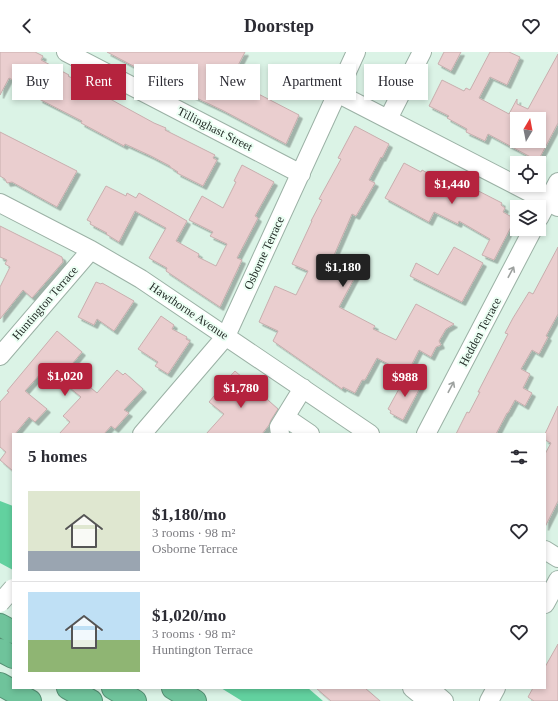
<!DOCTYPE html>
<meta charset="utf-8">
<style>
body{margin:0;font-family:"Times New Roman",serif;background:#f2f2f3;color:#2b2b33;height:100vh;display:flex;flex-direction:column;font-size:15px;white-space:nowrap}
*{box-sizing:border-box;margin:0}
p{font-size:13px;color:#7c7c81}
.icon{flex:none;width:22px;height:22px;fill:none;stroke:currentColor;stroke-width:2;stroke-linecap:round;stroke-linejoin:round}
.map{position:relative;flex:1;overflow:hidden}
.drawer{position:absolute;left:12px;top:381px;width:534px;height:256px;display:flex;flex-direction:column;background:#fff;border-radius:0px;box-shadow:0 2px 6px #0003}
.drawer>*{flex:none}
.hud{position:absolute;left:12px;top:12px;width:534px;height:36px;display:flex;gap:8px}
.needle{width:26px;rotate:10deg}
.controls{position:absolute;left:510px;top:60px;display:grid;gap:8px}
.controls a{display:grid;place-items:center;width:36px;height:36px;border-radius:0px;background:#fff;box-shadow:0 2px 6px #0003;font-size:20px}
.price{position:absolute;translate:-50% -34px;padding:0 9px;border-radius:4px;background:#b5233e;color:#fff;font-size:13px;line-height:26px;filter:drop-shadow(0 1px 2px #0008)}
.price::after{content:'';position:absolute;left:50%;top:24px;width:12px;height:9px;margin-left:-6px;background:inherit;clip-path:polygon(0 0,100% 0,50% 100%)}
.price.active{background:#222;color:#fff}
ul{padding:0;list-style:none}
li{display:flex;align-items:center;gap:12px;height:100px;padding:0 16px}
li+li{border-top:1px solid #e1e1e2}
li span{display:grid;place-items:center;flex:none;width:112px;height:80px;border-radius:0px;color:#555}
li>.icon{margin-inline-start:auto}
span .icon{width:48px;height:48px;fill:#fffc;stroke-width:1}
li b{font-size:17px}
h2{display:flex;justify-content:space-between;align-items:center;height:48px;padding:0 16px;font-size:17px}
.pill{padding:0 14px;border-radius:0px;background:#fff;box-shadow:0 2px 6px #0003;font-size:14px;line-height:36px}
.pill.active{background:#b5233e;color:#fff}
header{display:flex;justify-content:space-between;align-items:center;height:52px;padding:0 16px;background:#fff;font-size:18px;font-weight:600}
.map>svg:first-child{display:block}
</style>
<header><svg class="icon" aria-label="back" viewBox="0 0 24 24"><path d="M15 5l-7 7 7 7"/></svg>Doorstep<svg class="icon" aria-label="heart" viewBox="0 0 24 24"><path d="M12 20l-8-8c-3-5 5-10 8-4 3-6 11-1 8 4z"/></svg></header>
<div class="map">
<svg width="558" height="649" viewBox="0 0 558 649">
<defs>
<filter id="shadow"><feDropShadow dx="3.5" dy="3.5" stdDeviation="0" flood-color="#0004"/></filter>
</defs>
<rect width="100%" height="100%" fill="#dbf3e6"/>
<path fill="#62d19f" d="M0,449L13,454V518L0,511Z
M221,636H308L323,649H242Z"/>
<path fill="#eacecf" stroke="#c8aeae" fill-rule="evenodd" filter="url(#shadow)" d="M0,0H35L43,4L41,8L69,23L68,24L154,71L166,76L165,78L215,103L213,106L217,108L203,134L177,121L178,120L170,115V114L151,104L125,92L124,94L81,71L82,69L39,47L41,42L9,26L0,43Z
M107,0H245L232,25L244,31L243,34L299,63L286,92L222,58L169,33Z
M444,0H461L451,19L438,12Z
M490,0H509L520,5L507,33L490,25L479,46L509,62L517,47V52L528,57L558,2V71L538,109L488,82L485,89L466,80L467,77L447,66L449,64L429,54L442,28L464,39L466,36L470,38ZM517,67H539V89H517Z
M355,74L389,92L382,106L381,105L369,128L375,131L356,164L352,162L331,210L356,223L339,255L375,274L373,277L396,288L416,252L454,272L446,277L439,289L441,293L436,295L431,305L419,298L407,322L377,306L365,328H362L355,341L343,335L342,337L273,289L278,279L259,270L275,234L296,243L308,219L292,212L312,169H311L322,148L319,147L341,107L338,106Z
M0,80L77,119L57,155L12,130L7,131L5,127L0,124Z
M404,111L421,120L422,118L451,134L455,127L502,151L501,153L505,156L503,160L515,167L494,208L482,203L490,187L459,169L458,172L434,160L429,170L385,146Z
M242,113L274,130L255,164L258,166L237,206L242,208L220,255L166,219L167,216L149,206L166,176L135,159L119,190L106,182L107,181L90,172L91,170L87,168L106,134L126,144L127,141L136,146L139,141L187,169L176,189L199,202L198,205L216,214L227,192L210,184L213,180L189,168L202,144L223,156L236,130L234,129Z
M0,174L62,205L63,210L32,246L23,238L0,267V235L10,215L5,212L7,208L0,205Z
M454,195L483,211L462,250L410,224L416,211L438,223Z
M558,195V262L546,284L548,285L539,302L532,298L521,317L530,322L523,336L532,341L525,354L515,348L508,361H507L496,382H456L467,360L469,361L480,340H478L508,282L505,281L513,266L529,240L533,242Z
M96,230L101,232L102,231L134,249L114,279L97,267L94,273L78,265Z
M161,264L174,273L172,277L187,285L186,287L190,289L168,322L155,314L158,310L138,297Z
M57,279L82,300L68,317L97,341L117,318L123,323L125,321L143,337L124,358L129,361L115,377L111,374L104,382H59L70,370L63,364L81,345L48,318L45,322L42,320L25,339L47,357L35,370L29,365L15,382H13V419L0,408L6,400L0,395V350L9,340L7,339Z
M235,319L278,357L271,368L269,373L262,382H206L224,362L209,350L219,338L218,337Z
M406,324L422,332L403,368L390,361L391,359L388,357Z
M558,354V449L545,475V402L551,391L545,388V382Z
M558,592V649H534L528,645L533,636H545V615Z
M316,636H365L380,649H331Z"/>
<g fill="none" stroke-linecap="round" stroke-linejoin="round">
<defs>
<path id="minor" d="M66,0L301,122
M337,41L558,155
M388,67L422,0
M0,151L91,198L141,227L370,382
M539,166L558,130
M0,304L91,198
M285,365L310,382
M142,382L226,284L356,0
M280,382L279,375L303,336
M426,382L533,177
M545,498L558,506
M545,552L558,528
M412,636L428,649
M429,636L444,649
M489,649L496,636"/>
<path id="highway" d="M0,573L13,580
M0,598L13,605
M0,632L30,649
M68,636L91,649
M113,636L135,649
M173,636L195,649"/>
</defs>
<use href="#minor" stroke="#9bb1a5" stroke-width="20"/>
<use href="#highway" stroke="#558f73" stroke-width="24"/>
<use href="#minor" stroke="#fff" stroke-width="18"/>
<use href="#highway" stroke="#6fc39b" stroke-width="22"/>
<defs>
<path id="minor-bridge" d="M0,551L13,536"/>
</defs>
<use href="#minor-bridge" stroke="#9bb1a5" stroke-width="20" stroke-linecap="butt"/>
<use href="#minor-bridge" stroke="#fff" stroke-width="18"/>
</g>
<defs><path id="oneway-shaft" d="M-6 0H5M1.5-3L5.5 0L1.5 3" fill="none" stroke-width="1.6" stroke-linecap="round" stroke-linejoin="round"/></defs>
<g stroke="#9da19f">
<use href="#oneway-shaft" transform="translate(511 220) rotate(-62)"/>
<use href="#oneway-shaft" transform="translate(451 335) rotate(-62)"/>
</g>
<g text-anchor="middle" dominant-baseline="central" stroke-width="4" stroke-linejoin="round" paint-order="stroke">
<g font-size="12" fill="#252e29" stroke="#ecfff4">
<text transform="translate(215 77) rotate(27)">Tillinghast Street</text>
<text transform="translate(264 201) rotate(-65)">Osborne Terrace</text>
<text transform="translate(45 251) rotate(-49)">Huntington Terrace</text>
<text transform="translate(189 259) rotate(34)">Hawthorne Avenue</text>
<text transform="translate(480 280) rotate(-62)">Hedden Terrace</text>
</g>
</g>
</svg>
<div class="controls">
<a><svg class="needle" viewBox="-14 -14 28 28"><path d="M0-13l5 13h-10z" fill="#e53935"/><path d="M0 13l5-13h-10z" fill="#7c7c81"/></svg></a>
<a><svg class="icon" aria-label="locate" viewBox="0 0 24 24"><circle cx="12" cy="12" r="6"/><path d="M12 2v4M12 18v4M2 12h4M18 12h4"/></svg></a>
<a><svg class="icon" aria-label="layers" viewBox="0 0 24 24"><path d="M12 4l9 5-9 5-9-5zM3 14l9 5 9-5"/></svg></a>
</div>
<b class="price" style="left:452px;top:153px">$1,440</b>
<b class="price active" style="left:343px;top:236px">$1,180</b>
<b class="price" style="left:65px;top:345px">$1,020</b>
<b class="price" style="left:405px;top:346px">$988</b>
<b class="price" style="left:241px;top:357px">$1,780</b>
<div class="hud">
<a class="pill">Buy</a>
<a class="pill active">Rent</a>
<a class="pill">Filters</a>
<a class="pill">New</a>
<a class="pill">Apartment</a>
<a class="pill">House</a>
</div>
<section class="drawer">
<h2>5 homes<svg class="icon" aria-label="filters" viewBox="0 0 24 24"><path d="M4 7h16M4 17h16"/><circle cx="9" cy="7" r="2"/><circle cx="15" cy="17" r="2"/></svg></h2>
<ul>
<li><span style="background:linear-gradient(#dfe7d0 75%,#9aa5b1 0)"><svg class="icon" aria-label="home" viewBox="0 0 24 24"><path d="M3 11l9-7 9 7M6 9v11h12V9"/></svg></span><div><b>$1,180/mo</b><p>3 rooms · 98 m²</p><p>Osborne Terrace</p></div><svg class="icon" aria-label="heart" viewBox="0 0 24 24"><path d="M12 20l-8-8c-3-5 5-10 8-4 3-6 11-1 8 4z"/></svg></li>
<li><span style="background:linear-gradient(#bfe0f5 60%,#8fb573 0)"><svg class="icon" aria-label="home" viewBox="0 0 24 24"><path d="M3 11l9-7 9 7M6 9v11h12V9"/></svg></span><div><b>$1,020/mo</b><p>3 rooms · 98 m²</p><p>Huntington Terrace</p></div><svg class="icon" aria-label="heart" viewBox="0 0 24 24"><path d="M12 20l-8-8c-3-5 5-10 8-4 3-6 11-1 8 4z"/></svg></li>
</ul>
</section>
</div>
